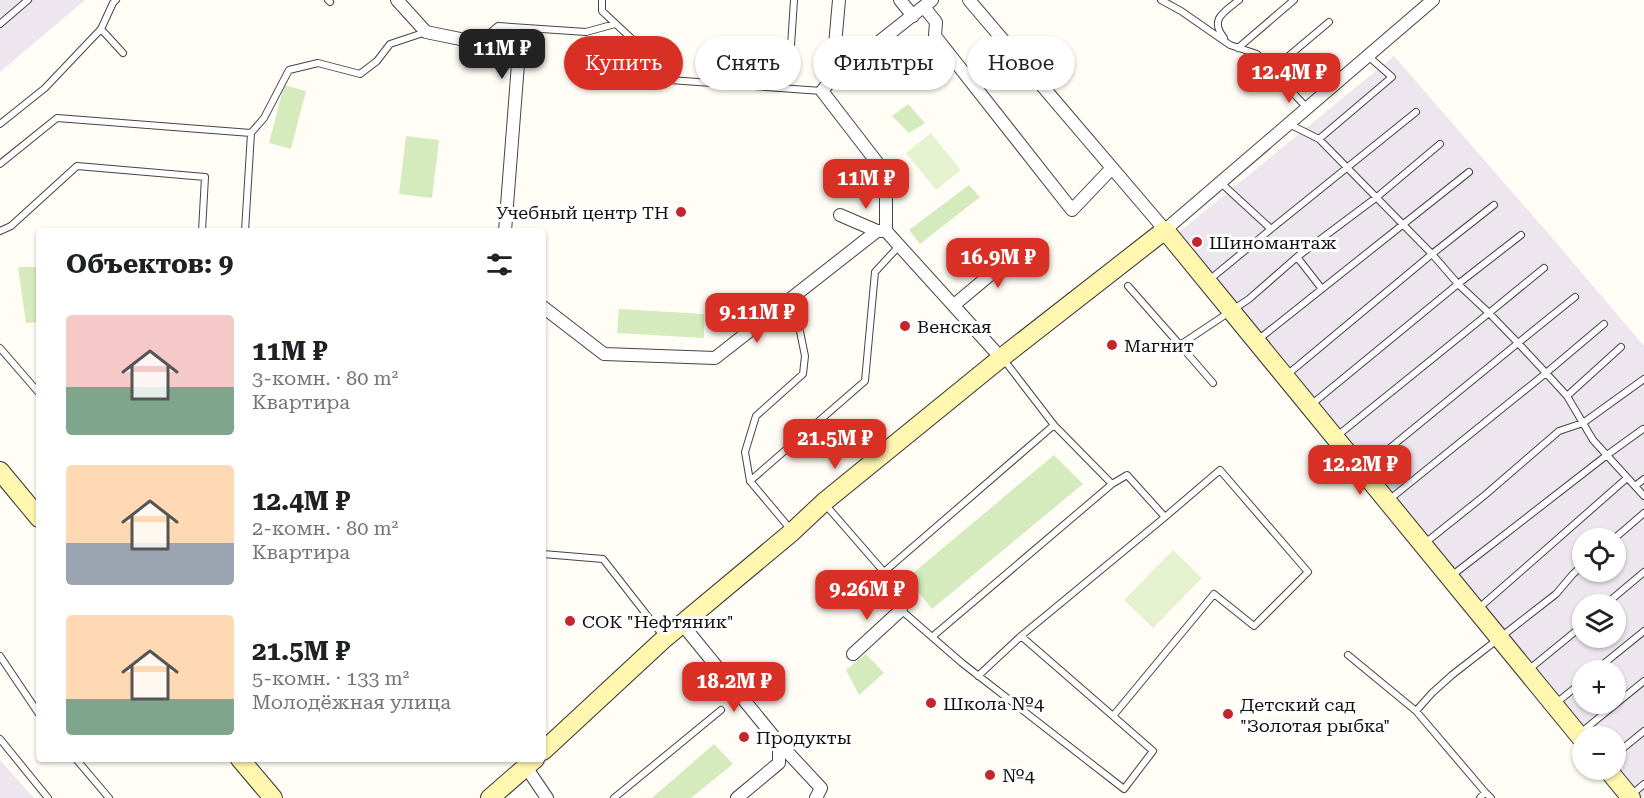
<!DOCTYPE html>
<html lang="ru">
<meta charset="utf-8">
<style>
body{margin:0;font-family:"Roboto Serif",serif;background:#f6f6f6;color:#202124;height:100vh;display:flex;flex-direction:column;font-size:22px;white-space:nowrap}
*{box-sizing:border-box;margin:0}
p{font-size:20px;color:#757577}
.icon{flex:none;width:33px;height:33px;fill:none;stroke:currentColor;stroke-width:2;stroke-linecap:round;stroke-linejoin:round}
.map{position:relative;flex:1;overflow:hidden}
.side{position:absolute;left:36px;top:228px;width:510px;height:534px;display:flex;flex-direction:column;background:#fff;border-radius:6px;box-shadow:0 2px 4px #0004}
.side>*{flex:none}
.top-card{position:absolute;left:564px;top:36px;width:570px;height:54px;display:flex;gap:12px}
.fabs{position:absolute;left:1572px;top:528px;display:grid;gap:12px}
.fabs a{display:grid;place-items:center;width:54px;height:54px;border-radius:50%;background:#fff;box-shadow:0 2px 4px #0004;font-size:30px}
.price{position:absolute;translate:-50% -51px;padding:0 14px;border-radius:12px;background:#d93025;color:#fff;font-size:20px;line-height:39px;filter:drop-shadow(0 2px 3px #0008)}
.price::after{content:'';position:absolute;left:50%;top:36px;width:18px;height:14px;margin-left:-9px;background:inherit;clip-path:polygon(0 0,100% 0,50% 100%)}
.price.current{background:#222;color:#fff}
ul{padding:0;list-style:none}
li{display:flex;align-items:center;gap:18px;height:150px;padding:0 30px}
li span{display:grid;place-items:center;flex:none;width:168px;height:120px;border-radius:6px;color:#555}
li>.icon{margin-inline-start:auto}
span .icon{width:72px;height:72px;fill:#fffc;stroke-width:1}
li b{font-size:26px}
h2{display:flex;justify-content:space-between;align-items:center;height:72px;padding:0 30px;font-size:26px}
.chip{padding:0 21px;border-radius:27px;background:#fff;box-shadow:0 2px 4px #0004;font-size:21px;line-height:54px}
.chip.current{background:#d93025;color:#fff}
.map>svg:first-child{display:block}
</style>
<div class="map">
<svg width="1644" height="798" viewBox="0 0 1644 798">
<rect width="100%" height="100%" fill="#fffdf5"/>
<path fill="#eee6ef" fill-rule="evenodd" d="M0,0H85L0,72Z
M1394,56L1553,239L1644,346V798H1638L1616,770V736H1588L1178,233ZM1582,538H1616V572H1582ZM1582,604H1616V638H1582ZM1582,670H1616V704H1582Z
M0,760L34,798H0Z"/>
<path fill="#d5ebbd" d="M284,85L306,91L291,149L269,143Z
M908,104L925,123L909,133L892,116Z
M406,136L439,140L432,198L399,194Z
M969,185L980,197L920,244L909,230Z
M18,267H39V322L26,323Z
M619,309L704,314V338L617,333Z
M1054,455L1083,484L932,609L907,578Z
M866,654L884,673L859,695L846,670Z
M714,744L733,764L691,798H652Z"/>
<path fill="#e6f2cf" d="M931,133L961,170L936,190L906,153Z
M1173,550L1202,578L1153,628L1124,600Z"/>
<g fill="none" stroke-linecap="round" stroke-linejoin="round">
<defs>
<path id="lane" d="M328,0L330,2
M602,0V11L632,39L628,77L822,91
M1161,0L1181,11L1230,45L1257,54L1307,108
M0,24L28,0
M101,29L123,53
M1224,38C1209,19 1224,12 1239,0
M479,42L498,26L586,32L615,24
M791,46L794,0
M1238,48L1294,0
M1272,70L1329,22
M1046,91L1066,74
M0,124L45,88L101,29L113,3L116,0
M1289,124L1319,139L1432,254L1458,284L1489,313L1337,436
M251,133L264,118L289,70L318,63L360,74L377,61L390,44L426,32
M1319,139L1392,77L1368,56
M0,164L57,118L251,133L245,231
M1221,183L1271,229L1416,112
M0,231L11,226L77,166L205,177L202,231
M1297,257L1322,289
M1214,276L1271,229
M1128,286L1180,345
M1604,324L1546,373L1567,396L1621,347
M1259,339L1469,172
M0,348L39,393
M1004,360L1054,425
M1288,374L1432,254L1494,205
M1213,383L1180,345L1249,299L1297,257L1377,197L1440,144
M1567,396L1593,440L1644,496
M1312,404L1458,284L1521,235
M1363,470L1518,343L1489,313L1544,268
M750,481L745,452L756,416L803,374L805,356L793,297
M1635,486L1644,479
M1390,499L1546,373L1518,343L1575,297
M824,503L884,572L901,610L962,663L1124,789L1153,751L1113,716
M792,531L750,481L865,381L875,272L899,246
M1615,538L1644,513
M1425,543L1485,495L1559,431L1583,423L1644,379
M543,554L603,559L664,637
M884,572L1054,425L1112,484L932,637
M1450,577L1607,455L1643,429
M1606,604L1644,572
M1479,608L1627,478
M1021,636L1165,517
M1348,655L1416,711L1432,693L1452,675L1556,594L1573,574L1582,566
M0,656L39,714
M1596,670L1644,631
M1527,671L1582,626
M978,676L1021,636L1113,716L1214,594L1254,626L1308,572L1220,470L1165,517L1127,475L1112,484
M1555,704L1582,682
M1416,711L1485,792
M1579,734L1644,681
M0,739L48,798
M1616,754L1644,731
M76,759L109,798
M1631,795L1644,784
M614,798L721,710
M1480,798L1485,792L1491,798"/>
<path id="street" d="M397,0L426,32L519,51L505,231
M900,0L913,16
M932,0L832,79L822,91L886,174V231L1001,358
M969,0L1165,230L1433,0
M924,7L936,22L935,36L1072,210L1112,168
M832,79L839,0
M840,215L877,231H882
M954,305L1021,249
M543,307L604,354L715,358L877,231
M682,624L779,743V763L737,798
M853,654L901,610
M779,743L821,788L816,798
M526,767L547,798"/>
<path id="secondary" d="M0,471L39,518
M543,751L665,638L792,532L824,502L1001,358L1165,230L1582,739
M240,759L273,798
M1608,770L1631,798
M490,798L535,759"/>
</defs>
<use href="#lane" stroke="#444" stroke-width="8"/>
<use href="#street" stroke="#444" stroke-width="14"/>
<use href="#secondary" stroke="#333" stroke-width="20"/>
<use href="#lane" stroke="#fff" stroke-width="6"/>
<use href="#street" stroke="#fff" stroke-width="12"/>
<use href="#secondary" stroke="#fff6b0" stroke-width="18"/>
</g>
<g fill="#c4262e" stroke="#fff" stroke-width="2">
<circle cx="681" cy="212" r="6"/>
<circle cx="1197" cy="242" r="6"/>
<circle cx="905" cy="326" r="6"/>
<circle cx="1112" cy="345" r="6"/>
<circle cx="570" cy="621" r="6"/>
<circle cx="931" cy="703" r="6"/>
<circle cx="1228" cy="714" r="6"/>
<circle cx="744" cy="737" r="6"/>
<circle cx="990" cy="775" r="6"/>
</g>
<g text-anchor="middle" dominant-baseline="central" stroke-width="6" stroke-linejoin="round" paint-order="stroke">
<g font-size="18" fill="#111" stroke="#fff" text-anchor="start">
<text x="669" y="212" text-anchor="end">Учебный центр ТН</text>
<text x="1209" y="242">Шиномантаж</text>
<text x="917" y="326">Венская</text>
<text x="1124" y="345">Магнит</text>
<text x="582" y="621">СОК "Нефтяник"</text>
<text x="943" y="703">Школа №4</text>
<text x="1240" y="704">Детский сад<tspan x="1240" dy="21">"Золотая рыбка"</tspan></text>
<text x="756" y="737">Продукты</text>
<text x="1002" y="775">№4</text>
</g>
</g>
</svg>
<div class="fabs">
<a><svg class="icon" aria-label="locate" viewBox="0 0 24 24"><circle cx="12" cy="12" r="6"/><path d="M12 2v4M12 18v4M2 12h4M18 12h4"/></svg></a>
<a><svg class="icon" aria-label="layers" viewBox="0 0 24 24"><path d="M12 4l9 5-9 5-9-5zM3 14l9 5 9-5"/></svg></a>
<a>+</a>
<a>−</a>
</div>
<b class="price current" style="left:502px;top:80px">11M ₽</b>
<b class="price" style="left:1289px;top:104px">12.4M ₽</b>
<b class="price" style="left:866px;top:210px">11M ₽</b>
<b class="price" style="left:998px;top:289px">16.9M ₽</b>
<b class="price" style="left:757px;top:344px">9.11M ₽</b>
<b class="price" style="left:835px;top:470px">21.5M ₽</b>
<b class="price" style="left:1360px;top:496px">12.2M ₽</b>
<b class="price" style="left:867px;top:621px">9.26M ₽</b>
<b class="price" style="left:734px;top:713px">18.2M ₽</b>
<div class="top-card">
<a class="chip current">Купить</a>
<a class="chip">Снять</a>
<a class="chip">Фильтры</a>
<a class="chip">Новое</a>
</div>
<section class="side">
<h2>Объектов: 9<svg class="icon" aria-label="filters" viewBox="0 0 24 24"><path d="M4 7h16M4 17h16"/><circle cx="9" cy="7" r="2"/><circle cx="15" cy="17" r="2"/></svg></h2>
<ul>
<li><span style="background:linear-gradient(#f6c9c9 60%,#7fa58c 0)"><svg class="icon" aria-label="home" viewBox="0 0 24 24"><path d="M3 11l9-7 9 7M6 9v11h12V9"/></svg></span><div><b>11M ₽</b><p>3-комн. · 80 m²</p><p>Квартира</p></div></li>
<li><span style="background:linear-gradient(#ffd9b3 65%,#9aa5b1 0)"><svg class="icon" aria-label="home" viewBox="0 0 24 24"><path d="M3 11l9-7 9 7M6 9v11h12V9"/></svg></span><div><b>12.4M ₽</b><p>2-комн. · 80 m²</p><p>Квартира</p></div></li>
<li><span style="background:linear-gradient(#ffd9b3 70%,#7fa58c 0)"><svg class="icon" aria-label="home" viewBox="0 0 24 24"><path d="M3 11l9-7 9 7M6 9v11h12V9"/></svg></span><div><b>21.5M ₽</b><p>5-комн. · 133 m²</p><p>Молодёжная улица</p></div></li>
</ul>
</section>
</div>
